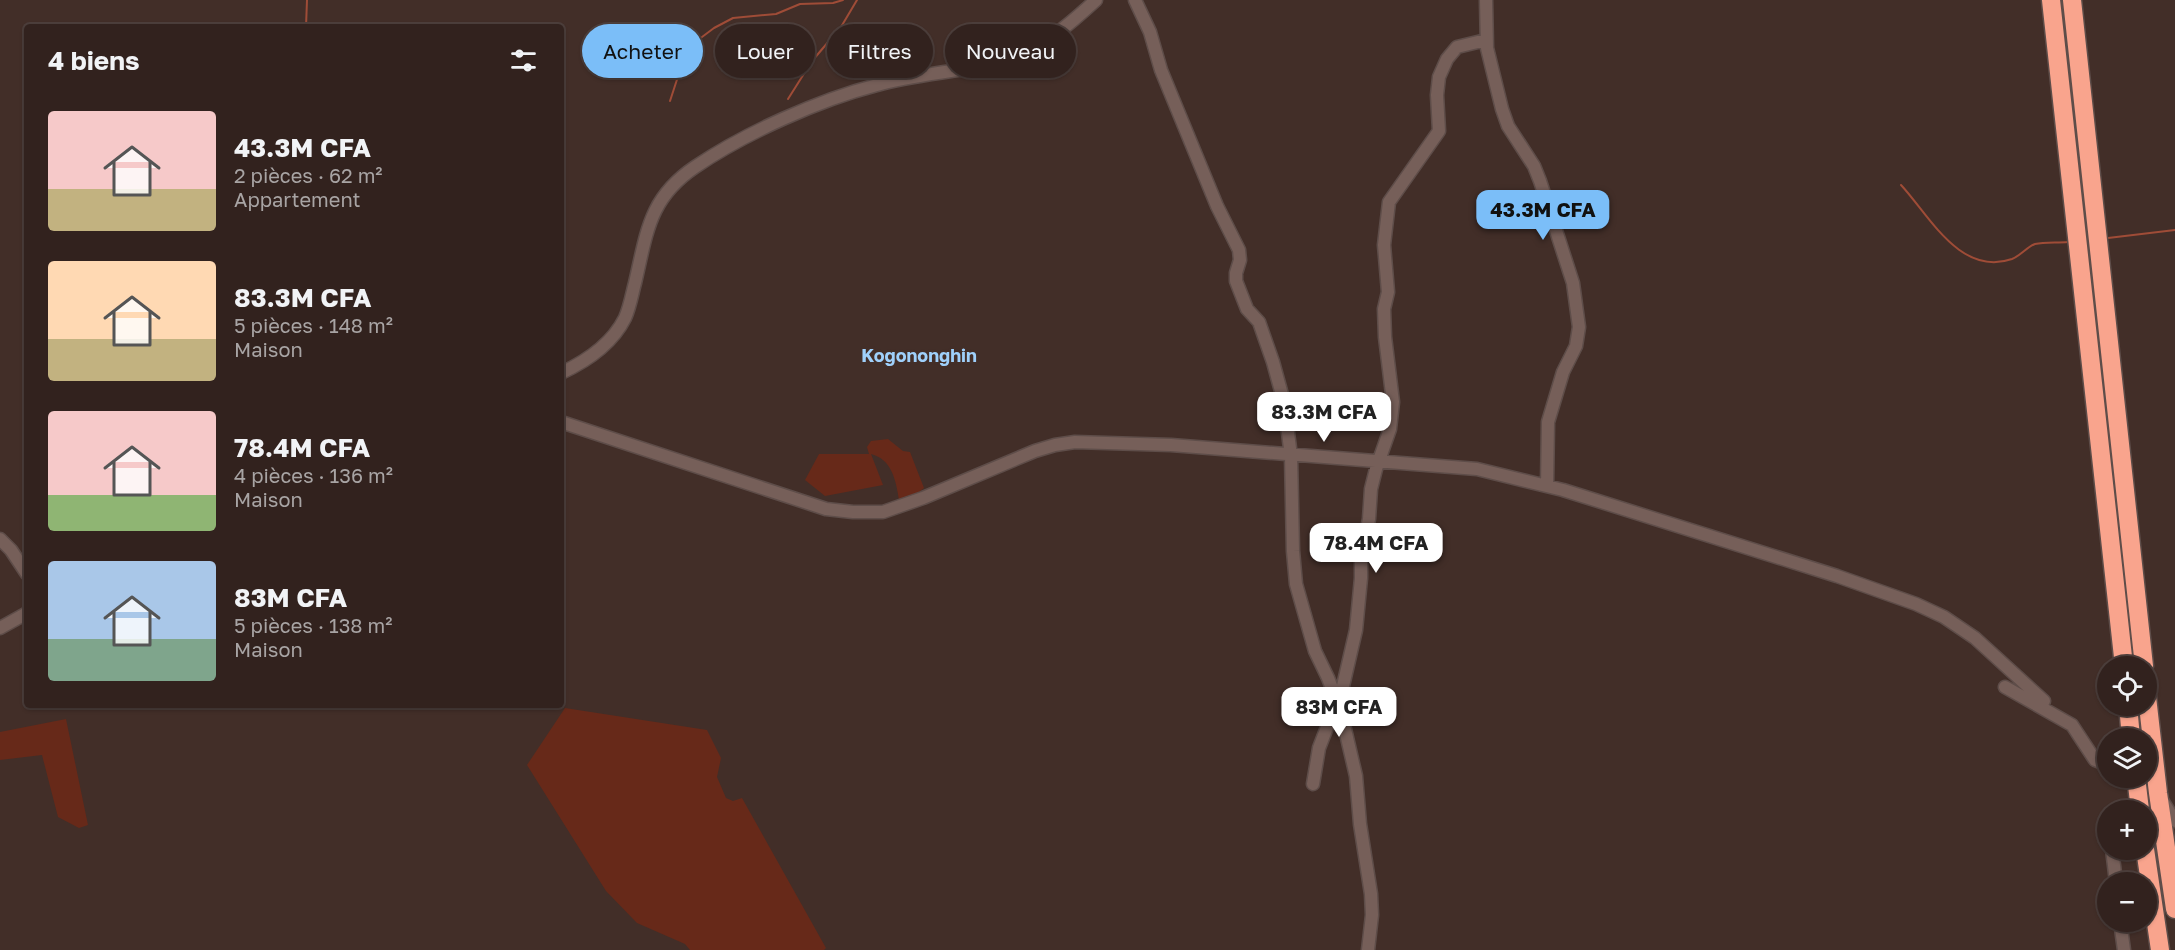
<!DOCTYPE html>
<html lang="fr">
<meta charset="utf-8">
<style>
body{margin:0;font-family:"Golos Text",sans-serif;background:#3d2f2b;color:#f1f3f6;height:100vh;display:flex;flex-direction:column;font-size:22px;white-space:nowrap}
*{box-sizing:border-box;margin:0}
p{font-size:20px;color:#a8a4a4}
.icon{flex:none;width:33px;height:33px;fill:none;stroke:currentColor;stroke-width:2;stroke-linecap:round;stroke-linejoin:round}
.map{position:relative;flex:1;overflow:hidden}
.details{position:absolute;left:24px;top:24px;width:540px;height:684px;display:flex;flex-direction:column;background:#32221e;border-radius:6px;box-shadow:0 2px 4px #0004,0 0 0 2px #4d3f3c}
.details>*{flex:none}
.hud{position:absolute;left:582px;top:24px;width:570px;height:54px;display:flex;gap:12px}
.controls{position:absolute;left:2097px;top:656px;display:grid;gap:12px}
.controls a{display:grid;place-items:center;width:60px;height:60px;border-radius:50%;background:#32221e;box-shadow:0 2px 4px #0004,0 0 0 2px #4d3f3c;font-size:30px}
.price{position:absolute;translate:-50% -51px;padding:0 14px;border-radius:12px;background:#fff;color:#222;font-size:20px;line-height:39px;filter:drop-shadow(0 2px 3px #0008)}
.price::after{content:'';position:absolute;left:50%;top:36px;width:18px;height:14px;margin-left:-9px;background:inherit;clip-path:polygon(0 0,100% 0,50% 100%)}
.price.active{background:#7bbef8;color:#111}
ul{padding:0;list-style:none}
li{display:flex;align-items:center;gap:18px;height:150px;padding:0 24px}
li span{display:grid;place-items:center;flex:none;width:168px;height:120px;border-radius:6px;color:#555}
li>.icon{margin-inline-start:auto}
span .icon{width:72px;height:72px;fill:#fffc;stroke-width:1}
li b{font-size:26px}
h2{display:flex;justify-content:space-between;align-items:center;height:72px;padding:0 24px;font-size:26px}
.pill{padding:0 21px;border-radius:27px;background:#32221e;box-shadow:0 2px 4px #0004,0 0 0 2px #4d3f3c;font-size:21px;line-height:54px}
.pill.active{background:#7bbef8;color:#111}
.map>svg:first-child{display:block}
</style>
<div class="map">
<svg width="2175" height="950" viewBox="0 0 2175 950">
<rect width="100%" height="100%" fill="#422e28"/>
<path fill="#672919" d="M888,439L903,451L910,452L924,488L919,492L899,500C896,481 892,459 871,454L883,485L825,496L805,480L819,454H869L867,447L871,441Z
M565,708L707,730L721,758L717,777L726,798L733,801L742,798L826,948L824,950H690L685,944L637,923L606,891L527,765Z
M66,719L88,825L79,828L58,817L42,755L0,760V732Z"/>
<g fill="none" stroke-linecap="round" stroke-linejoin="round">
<path stroke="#9f4c37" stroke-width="2" d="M306,27L307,0
M788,99L812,61L841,27L857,0
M670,101L684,58L694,43L714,28L733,18L776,14L800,4L833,3L843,0
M1901,185C1929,215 1960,277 2012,259C2020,256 2027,247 2035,244C2045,242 2057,243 2068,242
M2108,238L2175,230"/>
<defs>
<path id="minor" d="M1135,0L1150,32L1161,70L1217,206L1239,250L1240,260L1236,273V281L1247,309L1259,322L1273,362L1284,402L1291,456L1293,551L1296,584L1315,651L1328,678L1341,712L1356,776L1360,824L1371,894L1372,915L1368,950
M1486,0L1487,48L1502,109L1508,126L1534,166L1540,181L1573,283L1579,327L1576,346L1563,372L1548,422L1547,486
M561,373C587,361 612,344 625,318C630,307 632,294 635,283C647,232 649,198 695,167C745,133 819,100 877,85C918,73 965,72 1006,60C1040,50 1070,24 1096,0
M561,422L826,509L853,512H883L923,498L1035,451L1055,445L1075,442L1171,445L1477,469L1563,490L1837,576L1916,604L1944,617L1975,638L2044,701
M0,539L11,550L27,574
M0,628L27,613
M2005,687L2072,725L2095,760L2108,765
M2123,777L2139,789
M1313,784L1319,748L1343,686L1356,630L1361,578V559L1369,519L1371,489L1376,469L1390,429L1393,402L1385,337L1384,309L1388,292L1384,245L1389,202L1439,131L1437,95L1439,77L1447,59L1457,47L1486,40
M2163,802L2175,821
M2112,849L2116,882
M2120,921L2124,950"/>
<path id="highway" d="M2051,0L2124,666
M2072,0L2144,666
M2146,688L2158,793L2175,909
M2128,705L2131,738
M2136,777L2140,810
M2145,849L2160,950"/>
</defs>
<use href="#minor" stroke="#5e4d49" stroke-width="15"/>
<use href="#highway" stroke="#5e4d49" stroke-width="21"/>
<use href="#minor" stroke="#765f59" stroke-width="12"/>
<use href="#highway" stroke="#f9a48d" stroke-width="18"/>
</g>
<g text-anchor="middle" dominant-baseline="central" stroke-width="4.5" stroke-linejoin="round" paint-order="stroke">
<g font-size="18" font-weight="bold" fill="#9fd0fb" stroke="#422e28">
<text x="919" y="355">Kogononghin</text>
</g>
</g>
</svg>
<div class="controls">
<a><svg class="icon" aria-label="locate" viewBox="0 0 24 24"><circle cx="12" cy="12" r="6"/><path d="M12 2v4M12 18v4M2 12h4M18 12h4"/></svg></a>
<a><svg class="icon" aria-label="layers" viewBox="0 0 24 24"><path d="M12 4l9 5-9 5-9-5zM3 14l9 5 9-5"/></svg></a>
<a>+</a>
<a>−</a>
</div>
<b class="price active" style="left:1543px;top:241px">43.3M CFA</b>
<b class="price" style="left:1324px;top:443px">83.3M CFA</b>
<b class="price" style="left:1376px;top:574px">78.4M CFA</b>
<b class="price" style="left:1339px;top:738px">83M CFA</b>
<div class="hud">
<a class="pill active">Acheter</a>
<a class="pill">Louer</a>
<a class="pill">Filtres</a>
<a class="pill">Nouveau</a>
</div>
<section class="details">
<h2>4 biens<svg class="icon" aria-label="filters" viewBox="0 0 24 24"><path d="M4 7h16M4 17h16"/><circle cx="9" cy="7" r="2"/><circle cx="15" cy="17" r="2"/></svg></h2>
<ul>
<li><span style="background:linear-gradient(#f6c9c9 65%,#c2b280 0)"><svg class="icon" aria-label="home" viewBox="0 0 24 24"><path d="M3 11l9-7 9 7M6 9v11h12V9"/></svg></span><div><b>43.3M CFA</b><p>2 pièces · 62 m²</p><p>Appartement</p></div></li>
<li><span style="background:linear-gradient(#ffd9b3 65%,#c2b280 0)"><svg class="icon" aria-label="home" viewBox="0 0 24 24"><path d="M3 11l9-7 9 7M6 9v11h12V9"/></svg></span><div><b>83.3M CFA</b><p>5 pièces · 148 m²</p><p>Maison</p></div></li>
<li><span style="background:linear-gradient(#f6c9c9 70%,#8fb573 0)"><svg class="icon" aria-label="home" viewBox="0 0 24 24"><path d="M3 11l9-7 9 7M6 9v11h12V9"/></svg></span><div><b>78.4M CFA</b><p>4 pièces · 136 m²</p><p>Maison</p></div></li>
<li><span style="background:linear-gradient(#a9c7e8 65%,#7fa58c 0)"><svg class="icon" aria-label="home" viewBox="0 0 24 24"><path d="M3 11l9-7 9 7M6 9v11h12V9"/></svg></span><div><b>83M CFA</b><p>5 pièces · 138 m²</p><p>Maison</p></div></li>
</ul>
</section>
</div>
